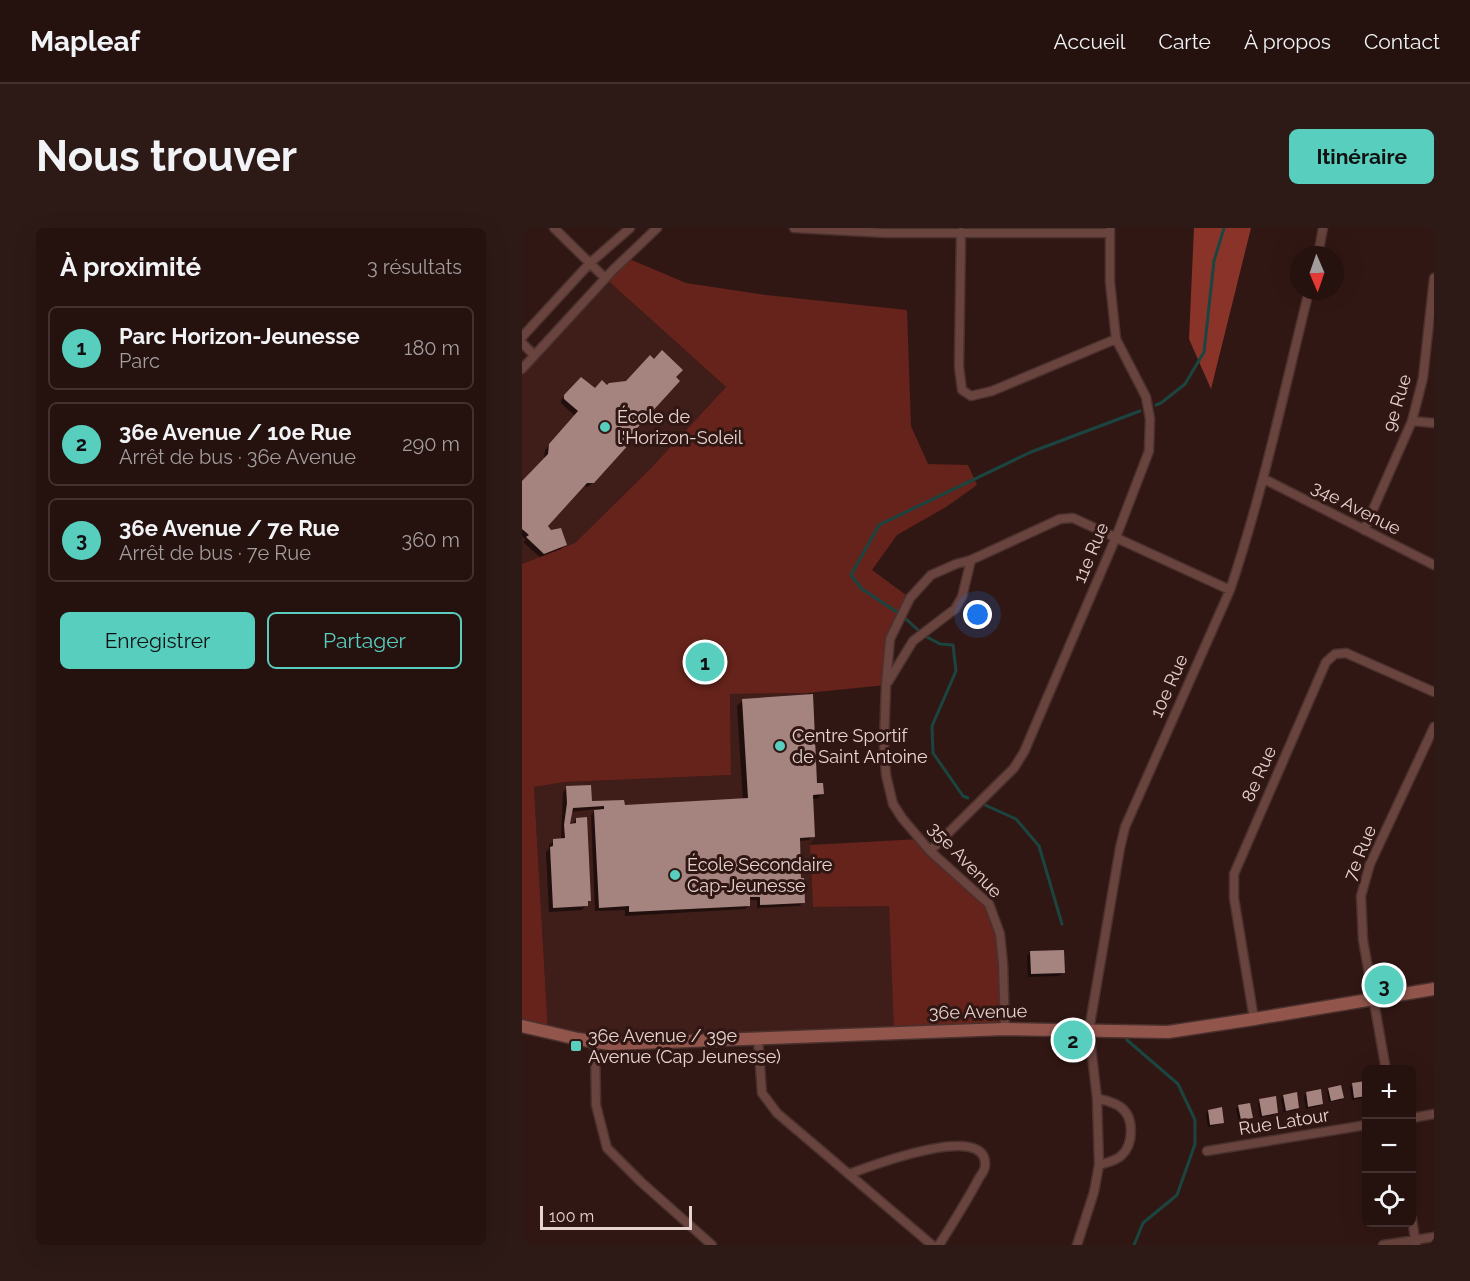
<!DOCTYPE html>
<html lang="fr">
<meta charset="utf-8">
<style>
body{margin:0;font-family:Raleway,sans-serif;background:#2d1a17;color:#f1f3f6}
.controls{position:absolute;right:18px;bottom:18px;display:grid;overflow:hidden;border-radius:9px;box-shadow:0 6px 24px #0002}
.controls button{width:54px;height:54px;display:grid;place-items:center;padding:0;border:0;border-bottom:2px solid #42312e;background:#25110e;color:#f1f3f6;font:30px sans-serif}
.compass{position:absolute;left:768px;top:18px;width:54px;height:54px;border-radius:50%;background:#25110e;box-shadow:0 6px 24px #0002;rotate:178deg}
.scale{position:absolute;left:18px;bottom:15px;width:152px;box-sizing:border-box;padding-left:6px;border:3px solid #e7d4d1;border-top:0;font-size:16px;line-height:21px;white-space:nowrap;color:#e7d4d1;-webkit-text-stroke:4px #311713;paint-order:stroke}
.you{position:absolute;left:456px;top:387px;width:21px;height:21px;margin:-15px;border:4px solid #fff;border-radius:50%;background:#1a73e8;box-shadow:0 0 0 9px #1a73e833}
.badge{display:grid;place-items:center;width:39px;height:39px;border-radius:50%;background:#58cebf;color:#111;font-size:20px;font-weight:700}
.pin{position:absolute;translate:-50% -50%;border:3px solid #fff;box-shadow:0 2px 6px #0006}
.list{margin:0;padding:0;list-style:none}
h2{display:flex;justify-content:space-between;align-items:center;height:78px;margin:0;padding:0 24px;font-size:26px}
h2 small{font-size:20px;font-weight:400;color:#a39d9e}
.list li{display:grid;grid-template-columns:39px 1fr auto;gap:18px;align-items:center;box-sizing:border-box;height:84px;margin:0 12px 12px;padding:0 12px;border:2px solid #42312e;border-radius:9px}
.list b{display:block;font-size:22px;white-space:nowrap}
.list p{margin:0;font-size:20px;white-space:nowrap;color:#a39d9e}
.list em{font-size:20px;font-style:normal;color:#a39d9e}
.actions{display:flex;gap:12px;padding:18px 24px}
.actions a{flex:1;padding:14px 0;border:2px solid #58cebf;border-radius:9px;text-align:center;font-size:21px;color:#58cebf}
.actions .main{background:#58cebf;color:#111}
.icon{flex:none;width:33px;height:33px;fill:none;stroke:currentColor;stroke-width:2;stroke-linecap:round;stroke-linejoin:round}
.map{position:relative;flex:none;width:912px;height:1017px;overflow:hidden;border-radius:9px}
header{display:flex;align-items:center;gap:36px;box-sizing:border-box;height:84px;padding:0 30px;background:#25110e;border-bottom:2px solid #42312e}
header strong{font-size:28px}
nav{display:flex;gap:33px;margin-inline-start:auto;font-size:21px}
.intro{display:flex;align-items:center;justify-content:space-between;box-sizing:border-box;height:144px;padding:0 36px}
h1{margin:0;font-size:42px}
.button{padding:15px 27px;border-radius:9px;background:#58cebf;color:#111;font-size:21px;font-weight:700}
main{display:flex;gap:36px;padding:0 36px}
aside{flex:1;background:#25110e;border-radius:9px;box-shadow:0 6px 24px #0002}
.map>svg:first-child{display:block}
</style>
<header>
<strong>Mapleaf</strong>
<nav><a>Accueil</a><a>Carte</a><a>À propos</a><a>Contact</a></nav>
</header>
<div class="intro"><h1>Nous trouver</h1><a class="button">Itinéraire</a></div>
<main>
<aside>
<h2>À proximité<small>3 résultats</small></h2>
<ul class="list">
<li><span class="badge">1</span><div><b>Parc Horizon-Jeunesse</b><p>Parc</p></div><em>180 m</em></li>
<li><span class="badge">2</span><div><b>36e Avenue / 10e Rue</b><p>Arrêt de bus · 36e Avenue</p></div><em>290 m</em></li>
<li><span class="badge">3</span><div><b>36e Avenue / 7e Rue</b><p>Arrêt de bus · 7e Rue</p></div><em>360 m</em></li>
</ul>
<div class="actions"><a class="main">Enregistrer</a><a>Partager</a></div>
</aside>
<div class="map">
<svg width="912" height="1017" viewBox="0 0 912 1017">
<rect width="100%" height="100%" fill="#311713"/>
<path fill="#3f1d19" d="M83 50 204 159 129 240 53 315 0 336V143Z
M285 465 293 609 288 617 291 679 367 677 372 804 131 815 26 804 12 559 43 554 209 547 208 466Z"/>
<path fill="#65231b" d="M105 30 164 55 244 67 385 82 389 198 406 236 446 237 455 257 424 279 375 307 350 342 388 370 368 411 364 457 285 465 208 466 209 547 43 554 12 559 26 804 0 798V336L53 315 129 240 204 159 83 50Z
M398 611 467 676 478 706 483 801 372 804 367 678 291 679 288 617Z"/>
<path fill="#8a3429" d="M672 0H729L689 161 667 111Z"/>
<path fill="#0007" d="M59 151 104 210 71 254 66 259 60 258 24 298 43 317 39 321 18 329 1 314 4 312 0 308V255L22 231 23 222 53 188 39 175V172Z
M221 472 300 565 295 571H289L291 608 287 612 277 613 278 651 282 674 277 678 235 680V672H227V677L223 681 103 688V682L73 683 69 587 74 581 49 584 46 597H50L54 591 67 672 60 682 27 684 24 624 27 621V617L31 613 39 612 41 564 45 560 69 575 101 578 221 572 215 478Z
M509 724 541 744 537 748 506 749 505 728Z
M842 855 844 868 842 870 830 872 828 859 831 857Z
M807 861 820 870 818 872 807 874 805 863Z
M784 865 800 876 797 878 784 881 782 868Z
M762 868 776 880 773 882 762 884 759 870Z
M738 873 755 884 752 887 738 889 736 875Z
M717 878 730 890 727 892 717 894 714 881Z
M686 883 701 894 698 896 686 899 684 886Z"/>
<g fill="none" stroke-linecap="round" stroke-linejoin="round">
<path stroke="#1a4540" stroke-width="3" d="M634 177 639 175 663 156 682 124 692 33 702 0
M375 384 340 361 329 347 357 297 509 224 618 183
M384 391 396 402
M403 408 418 416 431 417 434 443 410 498 411 525 441 568 446 570
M463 577 494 591 517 618 540 696
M605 812 656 856 673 892V916L655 967 621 995 612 1017"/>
</g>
<path fill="#a5837e" d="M140 122 161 142 154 149 158 153 106 210 109 214 72 255H65L26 298 29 302 39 300 45 317 22 326 4 309 7 307 0 301V253L26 226 27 216 56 183 42 171V167L59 149 73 160 80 152 85 157 87 155 104 153 128 127 132 131Z
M291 466 295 555H301L302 566 291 567 293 609 278 610 279 650H282L283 675 238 677V669H228V678L107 684V678L77 680 72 582 82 581V578L51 580 48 596 54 595V590L65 589 69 673H66V678L31 680 28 619 31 618V611L43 610 42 597 45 575 44 558 69 557 70 573 102 572 103 577 226 570 220 471Z
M542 722 543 745 509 746 508 723Z
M844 853V868L832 870 830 855Z
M819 857 822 870 809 873 806 860Z
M799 861 801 876 786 879 784 864Z
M775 864 777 880 764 883 761 867Z
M754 868 756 885 740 888 737 871Z
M728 875 731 890 719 892 716 877Z
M700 879 702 895 688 897 686 882Z"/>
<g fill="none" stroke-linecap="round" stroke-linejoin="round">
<defs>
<path id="street" d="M32 0 83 50
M272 0 364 5H588
M439 4 437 139 440 162 449 168 470 163 594 111
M796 27 801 0
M0 109 68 35 108 0
M0 115 12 127
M0 141 91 42 135 0
M890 193 912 195
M742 251 912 337
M842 302 890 193 901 150 912 50
M366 454 391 413 433 381 440 369 449 332
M408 623 492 540 502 524 594 309 627 223 628 191 624 169 594 111 588 54V0
M732 791 712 670V646L804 434 813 426 824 425 912 464
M483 801 481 736 478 706 467 676 408 623 380 590 371 576 364 547 362 517 364 457 368 411 388 370 409 347 434 336 449 332 538 291 551 290 708 362
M236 811 240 865 255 885 410 1017
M73 814 74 877 85 920 119 954 190 1017
M864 842 841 712 839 668 848 636 912 499
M575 870C581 872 591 874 597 878 613 888 612 916 599 928 593 933 584 935 577 937
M890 890 912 886
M685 923 844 897
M327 946C346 939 467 892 463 938 463 942 459 947 457 950 445 973 431 995 417 1017
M890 991 894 1017
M555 1017 572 964 577 937 575 870 567 802 598 620 603 599 708 362C741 264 762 163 787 63
M861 1017 912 1009"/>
<path id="secondary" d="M0 798 56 811 88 816 483 801 646 804 732 791 912 761"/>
</defs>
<use href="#street" stroke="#4a312e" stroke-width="11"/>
<use href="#secondary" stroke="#4a312e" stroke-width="15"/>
<use href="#street" stroke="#69433d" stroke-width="8"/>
<use href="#secondary" stroke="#92554c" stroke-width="12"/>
</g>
<g fill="#58cebf" stroke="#311713" stroke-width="2">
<circle cx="83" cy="199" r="6"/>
<circle cx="258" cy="518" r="6"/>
<circle cx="153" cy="647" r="6"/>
<rect x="48" y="812" width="12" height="12" rx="3"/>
</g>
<g text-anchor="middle" stroke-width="6" stroke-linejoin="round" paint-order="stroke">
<g font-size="18" fill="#e7d4d1" stroke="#311713">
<text transform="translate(875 175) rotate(-73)" y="6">9e Rue</text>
<text transform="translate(834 280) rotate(27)" y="6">34e Avenue</text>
<text transform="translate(569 325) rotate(-67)" y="6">11e Rue</text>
<text transform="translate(647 458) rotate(-66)" y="6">10e Rue</text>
<text transform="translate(737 546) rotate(-66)" y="6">8e Rue</text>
<text transform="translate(838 625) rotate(-68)" y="6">7e Rue</text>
<text transform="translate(443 632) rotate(46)" y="6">35e Avenue</text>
<text transform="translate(456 784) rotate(-1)" y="6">36e Avenue</text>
<text transform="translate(762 894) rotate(-9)" y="6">Rue Latour</text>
</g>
<g font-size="18" fill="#e7d4d1" stroke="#311713" text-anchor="start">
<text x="95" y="195">École de<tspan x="95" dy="21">l'Horizon-Soleil</tspan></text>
<text x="270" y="514">Centre Sportif<tspan x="270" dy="21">de Saint Antoine</tspan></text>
<text x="165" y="643">École Secondaire<tspan x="165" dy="21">Cap-Jeunesse</tspan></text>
<text x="66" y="814">36e Avenue / 39e<tspan x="66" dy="21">Avenue (Cap Jeunesse)</tspan></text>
</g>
</g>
</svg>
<div class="controls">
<button>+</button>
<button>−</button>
<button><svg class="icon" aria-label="locate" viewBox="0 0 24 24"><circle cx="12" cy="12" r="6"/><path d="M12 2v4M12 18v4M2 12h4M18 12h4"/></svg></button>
</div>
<svg class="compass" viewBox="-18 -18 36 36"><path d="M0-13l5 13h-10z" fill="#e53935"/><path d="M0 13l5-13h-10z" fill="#a39d9e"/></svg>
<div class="scale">100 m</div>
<div class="you"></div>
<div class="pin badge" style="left:183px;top:434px">1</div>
<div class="pin badge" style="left:551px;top:812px">2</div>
<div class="pin badge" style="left:862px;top:757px">3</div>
</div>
</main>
